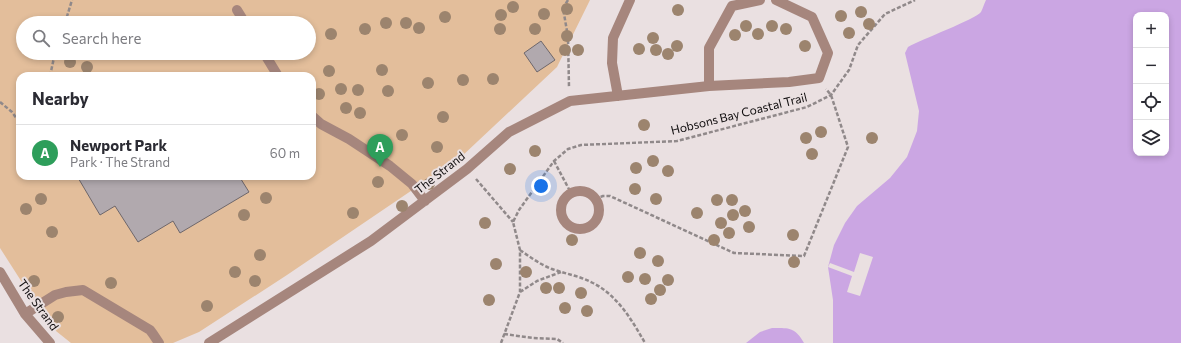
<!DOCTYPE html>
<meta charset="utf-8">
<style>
body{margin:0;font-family:Commissioner,sans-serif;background:#f7f7f7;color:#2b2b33}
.controls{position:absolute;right:12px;top:12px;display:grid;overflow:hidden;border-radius:8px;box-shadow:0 2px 6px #0003}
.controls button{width:36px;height:36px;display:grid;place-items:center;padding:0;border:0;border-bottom:1px solid #e1e1e2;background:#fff;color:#2b2b33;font:20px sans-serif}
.you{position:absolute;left:541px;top:186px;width:14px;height:14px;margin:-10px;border:3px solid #fff;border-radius:50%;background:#1a73e8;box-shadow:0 0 0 6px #1a73e833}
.badge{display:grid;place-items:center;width:26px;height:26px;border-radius:50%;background:#b45309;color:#fff;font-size:13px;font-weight:700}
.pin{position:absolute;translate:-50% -33px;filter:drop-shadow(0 1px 2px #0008)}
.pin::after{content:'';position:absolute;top:21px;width:14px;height:12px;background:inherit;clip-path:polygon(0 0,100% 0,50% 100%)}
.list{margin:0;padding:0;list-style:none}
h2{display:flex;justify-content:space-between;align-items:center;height:52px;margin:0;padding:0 16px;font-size:17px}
h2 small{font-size:13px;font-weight:400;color:#7c7c81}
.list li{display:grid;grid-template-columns:26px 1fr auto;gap:12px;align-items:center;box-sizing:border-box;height:56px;padding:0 16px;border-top:1px solid #e1e1e2}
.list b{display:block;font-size:15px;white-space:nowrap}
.list p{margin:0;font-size:13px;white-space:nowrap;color:#7c7c81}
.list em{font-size:13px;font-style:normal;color:#7c7c81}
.icon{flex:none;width:22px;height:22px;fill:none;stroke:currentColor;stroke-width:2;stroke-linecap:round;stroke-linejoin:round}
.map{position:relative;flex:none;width:1181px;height:343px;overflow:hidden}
.search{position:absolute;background:#fff;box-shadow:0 2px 6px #0003;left:16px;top:16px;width:300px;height:44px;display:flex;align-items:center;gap:10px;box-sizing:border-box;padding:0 14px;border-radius:22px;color:#7c7c81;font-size:15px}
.panel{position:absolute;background:#fff;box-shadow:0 2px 6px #0003;left:16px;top:72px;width:300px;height:108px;border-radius:12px}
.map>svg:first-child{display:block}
</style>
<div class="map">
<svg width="1181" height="343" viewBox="0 0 1181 343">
<rect width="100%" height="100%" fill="#eae0e1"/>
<path fill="#e3be9b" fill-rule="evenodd" d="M0 0H590L557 67 461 157 287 275 199 332 173 343H71L56 331 41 312 0 248ZM23 23H309V53H23ZM20 76H312V176H20Z"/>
<path fill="#cba6e3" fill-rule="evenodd" d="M986 0H1181V343H833V300L828 267 834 245 845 223 857 206 890 178 907 157 917 131 919 111 905 53 908 47C920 40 976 19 981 12 983 8 984 4 986 0ZM1136 15H1166V153H1136Z
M772 328C789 328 795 327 804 343H746L760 332Z"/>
<path fill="#eae0e1" d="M860 253 873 257 860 296 847 292 852 276 828 267 830 263 854 272Z"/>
<path fill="#b1a9ae" stroke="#6e676b" d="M541 41 555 60 537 72 524 53Z
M77 176H239L249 192 180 233 173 221 138 242 115 206 100 215Z"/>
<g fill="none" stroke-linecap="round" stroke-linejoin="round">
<path stroke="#90898a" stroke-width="2.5" stroke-dasharray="4 2" stroke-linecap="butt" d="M568 0 563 8 568 37 569 88
M65 23 72 0
M50 76 55 53
M0 102 12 112 20 123
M554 161 571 193
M476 179 513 222
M595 199 603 196H610L734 253 804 256 848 147 831 95 826 89
M520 250C530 257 541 265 552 269 566 274 580 276 593 283 617 295 632 320 645 343
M520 292 537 281 561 272
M504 334 533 338 557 339 563 343
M501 343 520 292V250L513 222 519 210 554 161 568 149 581 145 677 141 807 107 831 95 849 70 858 45 885 14 915 0"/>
<path stroke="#a6867d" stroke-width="10" d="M237 10 245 23
M264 53 278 76
M709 86V48L732 6 760 0
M618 96 612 63 613 38 630 0
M312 116 321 124 349 139 390 166 412 184 425 201
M561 210a19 19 0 1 1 38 0a19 19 0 1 1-38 0Z
M0 272 25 314 50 343
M25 314 55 295 66 292 83 290 150 330 153 334 159 343
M209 343 371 241 467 169 509 132 570 101 709 86 789 82 819 78 828 53 812 17 776 0"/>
</g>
<g fill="#9c846e">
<circle cx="513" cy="7" r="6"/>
<circle cx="567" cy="9" r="6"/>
<circle cx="678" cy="10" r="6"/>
<circle cx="861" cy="12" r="6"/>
<circle cx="544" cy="14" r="6"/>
<circle cx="501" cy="15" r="6"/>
<circle cx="841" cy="16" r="6"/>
<circle cx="445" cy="17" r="6"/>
<circle cx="386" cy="23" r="6"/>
<circle cx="406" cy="23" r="6"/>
<circle cx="869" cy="24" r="6"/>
<circle cx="746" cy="26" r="6"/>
<circle cx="772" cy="26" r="6"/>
<circle cx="419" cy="28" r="6"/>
<circle cx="365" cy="29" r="6"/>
<circle cx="500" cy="29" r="6"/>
<circle cx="535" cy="29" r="6"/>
<circle cx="786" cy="29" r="6"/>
<circle cx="849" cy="33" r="6"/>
<circle cx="331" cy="34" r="6"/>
<circle cx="758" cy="34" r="6"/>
<circle cx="735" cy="35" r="6"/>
<circle cx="567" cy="36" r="6"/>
<circle cx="653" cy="38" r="6"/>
<circle cx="677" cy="46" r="6"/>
<circle cx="805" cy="46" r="6"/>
<circle cx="639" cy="49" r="6"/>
<circle cx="565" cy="50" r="6"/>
<circle cx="578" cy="50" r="6"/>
<circle cx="656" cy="50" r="6"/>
<circle cx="668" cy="54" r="6"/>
<circle cx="70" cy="62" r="6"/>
<circle cx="87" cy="67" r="6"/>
<circle cx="382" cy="70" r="6"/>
<circle cx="329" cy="71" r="6"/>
<circle cx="493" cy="79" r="6"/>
<circle cx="463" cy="80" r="6"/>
<circle cx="428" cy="83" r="6"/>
<circle cx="341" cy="89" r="6"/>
<circle cx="358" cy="90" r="6"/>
<circle cx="388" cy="91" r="6"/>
<circle cx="319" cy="94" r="6"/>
<circle cx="346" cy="108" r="6"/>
<circle cx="360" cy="113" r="6"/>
<circle cx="443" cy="117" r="6"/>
<circle cx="644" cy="125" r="6"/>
<circle cx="821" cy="132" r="6"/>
<circle cx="402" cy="135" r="6"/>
<circle cx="806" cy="138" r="6"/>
<circle cx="872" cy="138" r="6"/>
<circle cx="437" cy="147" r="6"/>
<circle cx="535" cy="151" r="6"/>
<circle cx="812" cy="154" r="6"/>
<circle cx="653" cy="161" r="6"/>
<circle cx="636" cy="168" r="6"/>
<circle cx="510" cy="169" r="6"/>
<circle cx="668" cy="171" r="6"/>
<circle cx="378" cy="182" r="6"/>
<circle cx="429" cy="184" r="6"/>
<circle cx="635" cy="189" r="6"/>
<circle cx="266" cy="198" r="6"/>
<circle cx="41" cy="199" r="6"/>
<circle cx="656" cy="199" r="6"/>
<circle cx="717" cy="200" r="6"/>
<circle cx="732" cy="200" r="6"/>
<circle cx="402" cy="206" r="6"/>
<circle cx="26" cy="209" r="6"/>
<circle cx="745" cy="211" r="6"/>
<circle cx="353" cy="213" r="6"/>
<circle cx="697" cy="213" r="6"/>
<circle cx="244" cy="215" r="6"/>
<circle cx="733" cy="215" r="6"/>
<circle cx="485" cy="223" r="6"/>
<circle cx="721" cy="223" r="6"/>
<circle cx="749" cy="227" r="6"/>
<circle cx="52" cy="232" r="6"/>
<circle cx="729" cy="233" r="6"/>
<circle cx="793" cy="235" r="6"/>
<circle cx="572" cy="240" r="6"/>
<circle cx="714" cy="240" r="6"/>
<circle cx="640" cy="253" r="6"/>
<circle cx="260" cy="255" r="6"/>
<circle cx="658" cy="261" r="6"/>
<circle cx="794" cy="262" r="6"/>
<circle cx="496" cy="264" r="6"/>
<circle cx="235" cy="272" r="6"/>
<circle cx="526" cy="272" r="6"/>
<circle cx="628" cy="277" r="6"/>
<circle cx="645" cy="279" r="6"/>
<circle cx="668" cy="280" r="6"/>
<circle cx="34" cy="281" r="6"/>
<circle cx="255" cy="281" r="6"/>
<circle cx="111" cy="283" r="6"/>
<circle cx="546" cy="288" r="6"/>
<circle cx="559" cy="288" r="6"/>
<circle cx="660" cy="290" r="6"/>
<circle cx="581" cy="293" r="6"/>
<circle cx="651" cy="299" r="6"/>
<circle cx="489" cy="300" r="6"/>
<circle cx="207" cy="306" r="6"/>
<circle cx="565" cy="308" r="6"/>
<circle cx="587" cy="311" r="6"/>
<circle cx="58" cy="317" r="6"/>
</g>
<g text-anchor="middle" stroke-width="4" stroke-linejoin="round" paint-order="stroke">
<g font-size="12" fill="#0f0c0d" stroke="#eae0e1">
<text transform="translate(739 114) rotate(-14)" y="4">Hobsons Bay Coastal Trail</text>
<text transform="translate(440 173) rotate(-38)" y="4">The Strand</text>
<text transform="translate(38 305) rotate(54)" y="4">The Strand</text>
</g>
</g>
</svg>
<div class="controls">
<button>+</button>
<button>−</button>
<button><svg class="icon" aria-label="locate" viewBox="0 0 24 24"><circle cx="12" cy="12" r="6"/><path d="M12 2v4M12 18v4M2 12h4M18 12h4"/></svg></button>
<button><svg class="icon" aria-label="layers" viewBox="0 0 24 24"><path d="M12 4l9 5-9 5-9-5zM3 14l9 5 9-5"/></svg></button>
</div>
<div class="you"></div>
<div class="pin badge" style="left:380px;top:167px;background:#2e9e5b">A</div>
<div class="search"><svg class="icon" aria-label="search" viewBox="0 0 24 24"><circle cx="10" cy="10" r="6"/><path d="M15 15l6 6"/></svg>Search here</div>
<section class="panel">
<h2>Nearby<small></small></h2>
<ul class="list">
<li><span class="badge" style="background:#2e9e5b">A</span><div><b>Newport Park</b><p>Park · The Strand</p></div><em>60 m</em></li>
</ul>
</section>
</div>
